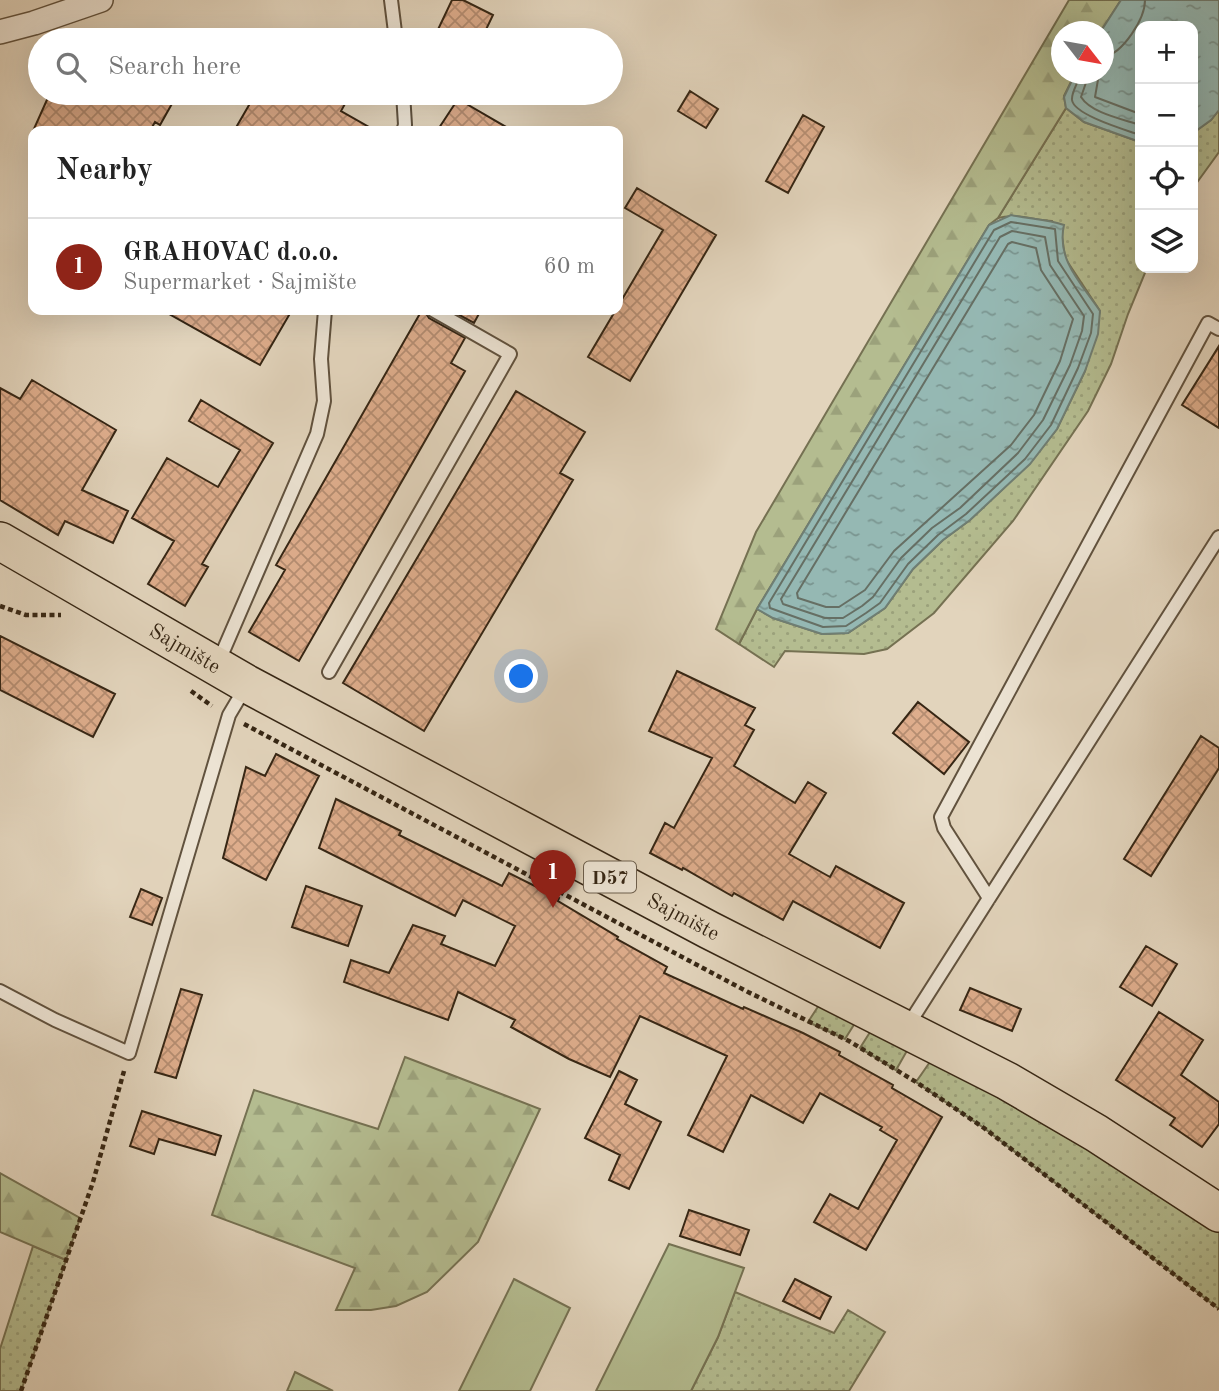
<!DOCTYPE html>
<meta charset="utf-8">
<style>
body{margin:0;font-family:"Old Standard TT",serif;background:#f2f2f2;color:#222}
.controls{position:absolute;right:21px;top:21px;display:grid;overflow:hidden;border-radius:14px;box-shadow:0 7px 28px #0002}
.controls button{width:63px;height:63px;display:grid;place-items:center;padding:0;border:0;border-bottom:2px solid #e0e0e0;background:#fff;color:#222;font:35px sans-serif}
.compass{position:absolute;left:1051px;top:21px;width:63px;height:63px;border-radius:50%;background:#fff;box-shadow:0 7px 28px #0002;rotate:121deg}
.you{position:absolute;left:522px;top:677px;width:24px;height:24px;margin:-18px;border:5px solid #fff;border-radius:50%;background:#1a73e8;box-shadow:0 0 0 10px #1a73e833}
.badge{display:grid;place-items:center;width:46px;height:46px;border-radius:50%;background:#8f2418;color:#fff;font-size:23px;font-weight:700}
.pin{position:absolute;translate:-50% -58px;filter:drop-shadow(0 2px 4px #0008)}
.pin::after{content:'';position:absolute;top:37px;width:24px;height:21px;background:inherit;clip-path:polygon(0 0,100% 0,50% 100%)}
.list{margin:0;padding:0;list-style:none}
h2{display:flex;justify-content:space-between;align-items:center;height:91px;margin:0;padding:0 28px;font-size:30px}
h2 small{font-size:23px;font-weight:400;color:#767676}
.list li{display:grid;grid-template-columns:46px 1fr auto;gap:21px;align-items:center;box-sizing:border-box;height:98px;padding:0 28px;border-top:2px solid #e0e0e0}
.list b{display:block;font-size:26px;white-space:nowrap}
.list p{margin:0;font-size:23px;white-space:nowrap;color:#767676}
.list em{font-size:23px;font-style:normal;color:#767676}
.icon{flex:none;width:38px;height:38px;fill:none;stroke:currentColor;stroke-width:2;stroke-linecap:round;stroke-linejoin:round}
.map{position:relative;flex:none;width:1219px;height:1391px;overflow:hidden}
.search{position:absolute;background:#fff;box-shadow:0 7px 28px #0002;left:28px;top:28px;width:595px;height:77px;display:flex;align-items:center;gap:18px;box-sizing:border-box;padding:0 24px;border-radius:38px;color:#767676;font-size:26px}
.panel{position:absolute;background:#fff;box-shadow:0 7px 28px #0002;left:28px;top:126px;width:595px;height:189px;border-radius:14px}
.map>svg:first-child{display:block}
</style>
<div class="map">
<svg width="1219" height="1391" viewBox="0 0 1219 1391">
<defs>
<pattern id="grass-dots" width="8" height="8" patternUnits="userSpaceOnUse" patternTransform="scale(1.75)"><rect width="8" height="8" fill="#b4bc90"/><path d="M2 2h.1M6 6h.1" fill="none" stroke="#9ba17b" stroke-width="1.8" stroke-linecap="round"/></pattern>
<pattern id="forest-firs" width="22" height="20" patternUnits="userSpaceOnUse" patternTransform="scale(1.75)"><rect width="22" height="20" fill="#b4bc90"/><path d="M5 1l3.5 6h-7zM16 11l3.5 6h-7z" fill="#9ba17b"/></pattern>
<pattern id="water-ripples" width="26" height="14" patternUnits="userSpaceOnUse" patternTransform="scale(1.75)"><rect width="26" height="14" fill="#95b8b3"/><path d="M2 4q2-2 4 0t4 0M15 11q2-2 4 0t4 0" fill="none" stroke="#7a9590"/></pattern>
<pattern id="building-cross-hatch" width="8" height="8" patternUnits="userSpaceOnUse" patternTransform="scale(1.75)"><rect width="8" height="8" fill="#dead8c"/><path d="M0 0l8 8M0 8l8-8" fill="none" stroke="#b58d71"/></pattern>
</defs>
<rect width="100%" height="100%" fill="#e2d4bc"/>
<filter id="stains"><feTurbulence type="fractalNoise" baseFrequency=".00286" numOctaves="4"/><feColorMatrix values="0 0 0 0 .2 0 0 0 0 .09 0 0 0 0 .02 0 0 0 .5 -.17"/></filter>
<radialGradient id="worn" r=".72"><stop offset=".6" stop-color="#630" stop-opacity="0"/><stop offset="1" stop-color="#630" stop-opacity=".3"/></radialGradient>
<path fill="url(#grass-dots)" stroke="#757152" stroke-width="2" d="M1066 108 1084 122 1140 142V268H1147L1128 314 1111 364 1088 411 1013 521 934 613 887 649 864 654 785 651 774 667 739 644 757 609 773 618 822 634 848 633 885 608 913 569 943 540 970 520 1030 463 1057 429 1085 371 1100 311 1065 258 1062 236 1052 221C1034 220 1016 213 998 218Z
M1219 110V152L1193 188V133L1211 120Z
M821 1002 855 1023 845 1039 808 1022Z
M872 1029 908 1049 896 1070 860 1048Z
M932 1059 1123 1170 1219 1231V1309L984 1128 916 1082Z
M33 1246 66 1260 21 1391H0V1349Z
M735 1292 834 1333 848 1310 885 1332 849 1391H691L718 1337Z"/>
<path fill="url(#forest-firs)" stroke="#757152" stroke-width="2" d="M1069 0H1121L1101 31 1062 32V74H1075L1064 96 1066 108 998 218 989 225 757 609 739 644 716 629 756 532Z
M405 1057 540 1109 478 1242 427 1292 396 1306 371 1310H336L355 1268 212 1215 254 1090 378 1129Z
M0 1173 80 1218 66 1260 0 1232Z"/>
<path fill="#b4bc90" stroke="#757152" stroke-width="2" d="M669 1244 744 1268 718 1337 691 1391H596Z
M514 1279 570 1308 530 1391H459Z
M295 1372 333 1391H287Z"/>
<path fill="url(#water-ripples)" stroke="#6f7e73" stroke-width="2" d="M1121 0H1219V110L1211 120 1193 133V26H1140V142L1084 122 1066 108 1064 97 1075 74H1104V32L1101 31Z
M1011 215C1029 219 1047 219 1064 225 1056 260 1082 284 1100 311L1098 334 1085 371 1057 429 1030 464 970 520 943 540 913 569 885 608 848 633 822 634 773 618 757 609 989 225Z"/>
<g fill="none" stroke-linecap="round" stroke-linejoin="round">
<path stroke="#666f64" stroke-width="2" d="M1104 57C1123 53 1145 19 1145 0
M1080 74C1079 82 1071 92 1072 100 1074 115 1126 130 1140 135
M1089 74 1081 97C1091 113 1122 119 1140 125
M1099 74 1095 97 1140 114
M1011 222 1055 229 1058 261 1093 314 1091 333 1078 368 1051 425 1025 459 966 514 938 535 908 564 880 603 866 613 846 626 823 627 770 608 769 603 994 230Z
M1012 231 1045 237 1050 265 1084 316 1082 331 1070 365 1043 420 1018 453 960 508 932 528 901 558 873 597 862 606 843 618H825L783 604 781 599 1000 237Z
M1012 242 1036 248 1041 270 1073 319 1060 361 1034 415 1011 445 894 551 865 590 839 607H826L798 598 797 593 1008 244Z"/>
</g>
<path fill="url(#building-cross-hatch)" stroke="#362614" stroke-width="2" d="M452 0H463L493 15 481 40H433Z
M690 91 718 109 706 128 678 111Z
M50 93H178L160 125 155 122 150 131H33Z
M256 93H351L341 111 376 131H234Z
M458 99 513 131H437Z
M803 115 824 127 788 193 766 181Z
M637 188 716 235 630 381 588 357 663 230 625 208Z
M162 310H292L260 365Z
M422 310H424L429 318 465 338 451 363 465 371 299 661 249 632 285 570 276 565Z
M450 310H481L474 323Z
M1219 346V428L1182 405Z
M32 380 116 430 82 490 128 511 113 543 65 521 58 535 0 500V388L20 399Z
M516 391 585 432 560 473 573 480 424 731 343 683Z
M201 400 273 443 202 564 208 567 185 606 148 584 174 541 132 518 167 458 218 487 240 450 189 421Z
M0 636 115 694 93 737 0 690Z
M677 671 755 708 745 725 754 730 734 766 795 803 808 782 826 793 789 854 830 877 836 866 904 903 880 948 793 901 783 920 734 893 732 896 683 868 682 870 650 853 665 823 674 828 712 758 649 731Z
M918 702 969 742 944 774 893 733Z
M1201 736 1219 748V768L1151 876 1124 859Z
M276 754 319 776 266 880 223 858 246 767 265 776Z
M336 799 401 831 399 835 502 886 509 873 559 898 558 901 618 937 617 939 667 967 664 973 743 1009 744 1007 803 1033 840 1052 839 1055 893 1085 892 1088 942 1117 866 1250 814 1222 830 1194 858 1209 897 1140 880 1130 882 1127 820 1093 803 1123 751 1095 723 1152 688 1135 727 1056 640 1016 610 1077 569 1059 511 1027 515 1020 458 992 448 1020 344 982 351 960 389 973 413 925 445 936 441 944 495 966 515 926 463 900 455 916 319 848Z
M306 886 362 906 348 946 292 927Z
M141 889 162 898 152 925 130 917Z
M1146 946 1177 964 1152 1006 1120 987Z
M970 988 1021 1009 1012 1031 960 1010Z
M181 989 202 995 176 1078 155 1072Z
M1159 1012 1203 1040 1181 1075 1219 1102V1124L1202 1147 1170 1125 1175 1118 1116 1080Z
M619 1071 637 1080 625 1104 661 1122 629 1189 609 1180 620 1155 585 1138Z
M142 1111 221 1136 215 1155 159 1139 154 1154 130 1146Z
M689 1210 749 1230 740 1255 680 1236Z
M795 1279 831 1297 820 1319 783 1301Z"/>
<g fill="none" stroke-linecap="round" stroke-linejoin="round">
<defs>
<path id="service" d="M391 0 396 40
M403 131 405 125 403 93
M218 663 317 434 324 401 321 359 325 310
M329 672 510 354 433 310
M989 898 944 828 941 817 1208 323 1219 329
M0 991 55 1020 129 1053 229 715 245 688
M907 1027 1219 537"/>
<path id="minor" d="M0 32 34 23 101 0"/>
<g id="primary">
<path id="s1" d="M0 541 247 684 709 930 1007 1081 1096 1133 1219 1213"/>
</g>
</defs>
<use href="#service" stroke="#61523e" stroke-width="16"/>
<use href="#minor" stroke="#61523e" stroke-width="26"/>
<use href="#primary" stroke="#362614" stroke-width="40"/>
<path stroke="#362614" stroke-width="4.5" stroke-dasharray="5 3.5" stroke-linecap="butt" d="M0 606 26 615H61
M191 691 212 706
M244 724 748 992 849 1041 916 1082 984 1128 1219 1309
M21 1391 93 1182 124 1071"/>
<use href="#service" stroke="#ece3d3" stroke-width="12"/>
<use href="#minor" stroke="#ece3d3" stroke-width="23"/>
<use href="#primary" stroke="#e2d4bc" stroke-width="37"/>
</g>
<g text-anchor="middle" stroke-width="5" stroke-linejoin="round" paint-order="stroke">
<rect fill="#ece3d3" stroke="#6d5f4d" stroke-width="2" x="584" y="861.5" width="52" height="31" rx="5"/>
<g font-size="19" font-weight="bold" fill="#362614">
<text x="610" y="884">D57</text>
</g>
<g font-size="21" fill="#362614" stroke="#ece3d3">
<text dy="7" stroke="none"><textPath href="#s1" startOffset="214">Sajmište</textPath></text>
<text dy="7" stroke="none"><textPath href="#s1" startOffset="780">Sajmište</textPath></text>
</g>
</g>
<rect width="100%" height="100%" filter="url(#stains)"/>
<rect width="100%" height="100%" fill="url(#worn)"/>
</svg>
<div class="controls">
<button>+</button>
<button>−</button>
<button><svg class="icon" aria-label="locate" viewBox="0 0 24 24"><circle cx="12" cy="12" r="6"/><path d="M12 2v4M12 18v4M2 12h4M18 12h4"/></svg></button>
<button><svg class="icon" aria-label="layers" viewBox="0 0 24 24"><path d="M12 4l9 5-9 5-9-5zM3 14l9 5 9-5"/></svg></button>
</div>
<svg class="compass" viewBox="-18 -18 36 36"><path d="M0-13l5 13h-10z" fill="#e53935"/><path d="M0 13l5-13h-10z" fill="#767676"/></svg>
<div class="you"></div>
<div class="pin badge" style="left:553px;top:908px">1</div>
<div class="search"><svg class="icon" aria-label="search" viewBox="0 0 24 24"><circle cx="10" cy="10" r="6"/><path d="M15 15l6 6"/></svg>Search here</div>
<section class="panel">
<h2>Nearby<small></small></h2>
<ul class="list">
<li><span class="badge">1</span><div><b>GRAHOVAC d.o.o.</b><p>Supermarket · Sajmište</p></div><em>60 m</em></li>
</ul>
</section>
</div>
